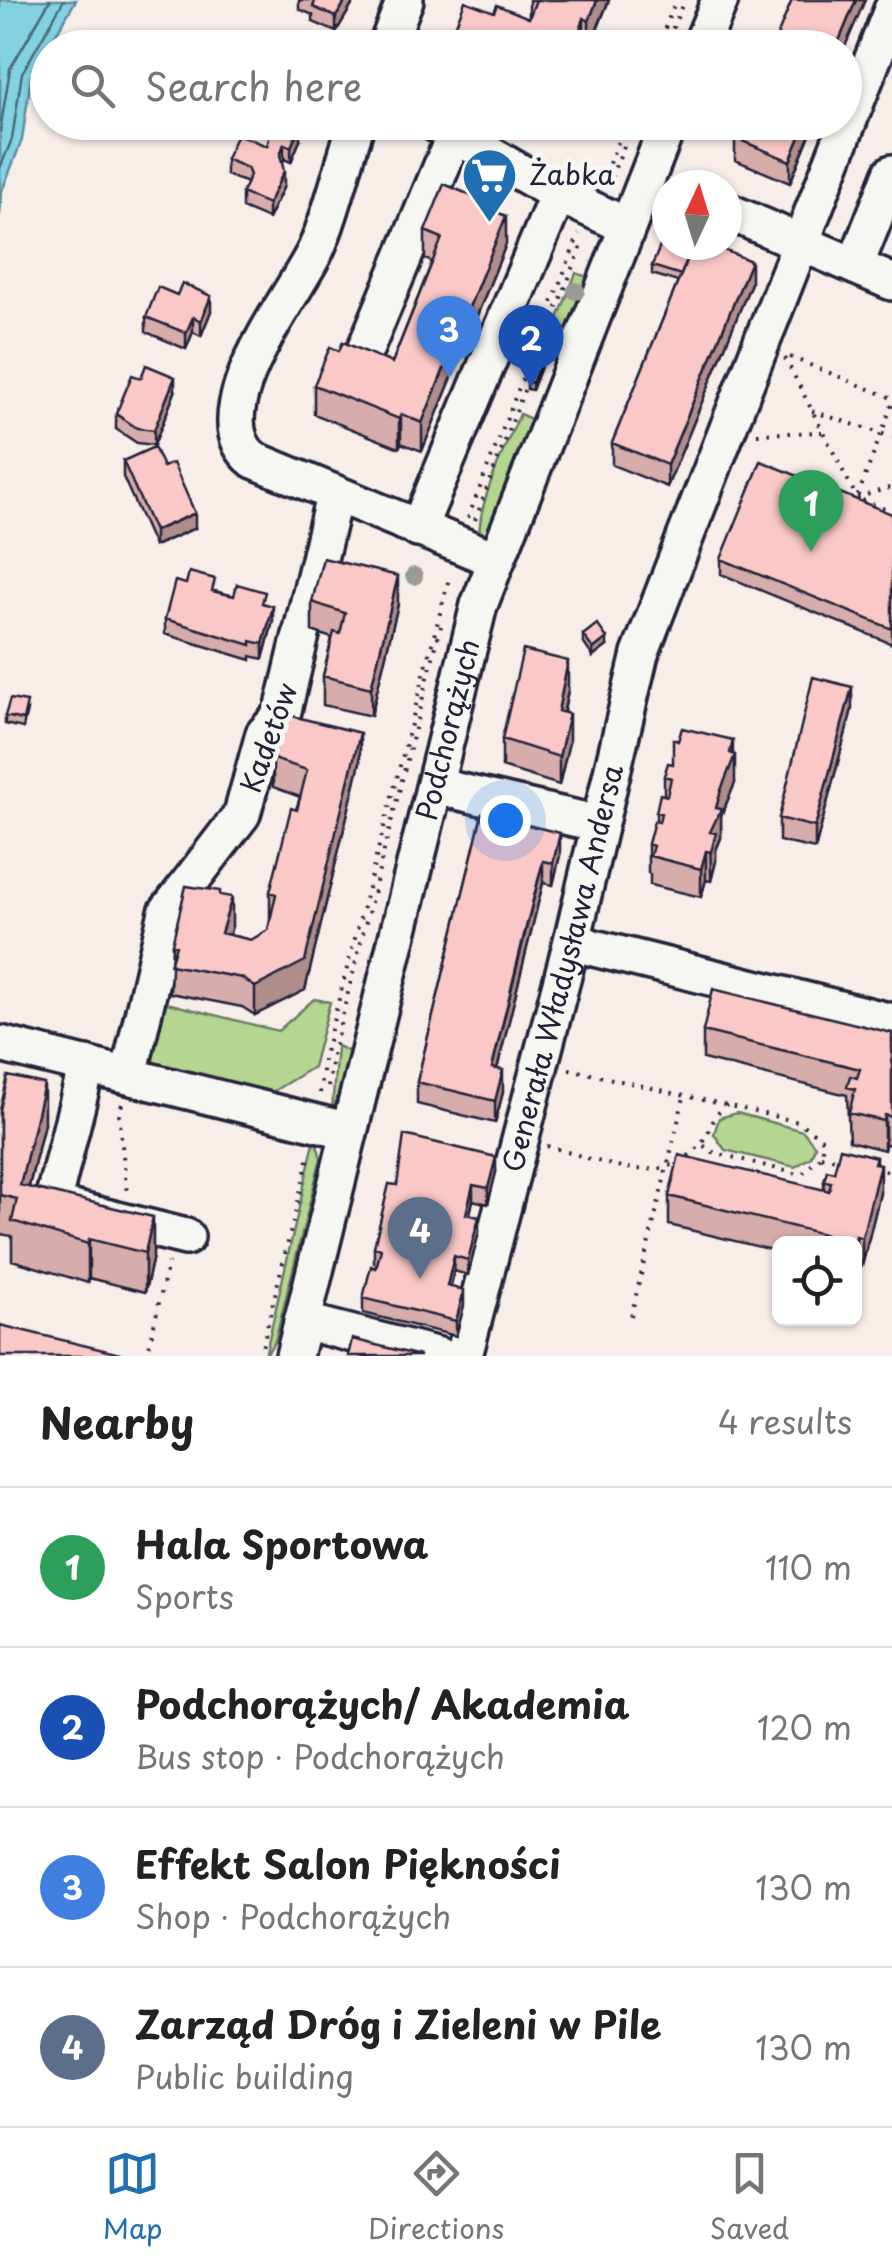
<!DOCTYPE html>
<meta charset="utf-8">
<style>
body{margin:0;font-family:"Playpen Sans",sans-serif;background:#f6f6f6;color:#222}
.controls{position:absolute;right:30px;bottom:30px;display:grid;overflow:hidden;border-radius:15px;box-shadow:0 2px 8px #0004}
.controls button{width:90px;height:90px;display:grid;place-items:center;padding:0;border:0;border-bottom:2px solid #e0e0e0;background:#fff;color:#222;font:50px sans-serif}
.compass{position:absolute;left:652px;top:170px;width:90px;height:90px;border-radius:50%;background:#fff;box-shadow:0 2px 8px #0004;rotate:4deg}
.you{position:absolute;left:505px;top:820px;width:35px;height:35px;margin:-25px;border:8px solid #fff;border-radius:50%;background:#1a73e8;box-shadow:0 0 0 15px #1a73e833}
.badge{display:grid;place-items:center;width:65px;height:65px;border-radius:50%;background:#1f6fb2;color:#fff;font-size:32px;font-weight:700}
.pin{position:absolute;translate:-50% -82px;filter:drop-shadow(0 2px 5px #0008)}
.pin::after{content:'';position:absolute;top:52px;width:35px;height:30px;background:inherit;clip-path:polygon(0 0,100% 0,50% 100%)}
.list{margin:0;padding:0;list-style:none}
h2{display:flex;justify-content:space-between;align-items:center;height:130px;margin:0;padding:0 40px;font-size:42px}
h2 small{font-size:32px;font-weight:400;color:#767676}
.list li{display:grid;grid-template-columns:65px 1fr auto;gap:30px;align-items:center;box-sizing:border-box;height:160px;padding:0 40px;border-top:2px solid #e0e0e0}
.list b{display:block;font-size:38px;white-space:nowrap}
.list p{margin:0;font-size:32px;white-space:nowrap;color:#767676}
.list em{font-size:32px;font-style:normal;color:#767676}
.icon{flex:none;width:55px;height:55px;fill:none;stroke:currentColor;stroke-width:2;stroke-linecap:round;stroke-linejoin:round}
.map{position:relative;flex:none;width:892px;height:1356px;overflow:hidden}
.search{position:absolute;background:#fff;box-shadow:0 2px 8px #0004;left:30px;right:30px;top:30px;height:110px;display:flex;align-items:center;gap:25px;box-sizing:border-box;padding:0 35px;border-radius:55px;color:#767676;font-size:38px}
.sheet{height:770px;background:#fff}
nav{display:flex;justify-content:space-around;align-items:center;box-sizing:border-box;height:140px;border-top:2px solid #e0e0e0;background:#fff;font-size:28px;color:#767676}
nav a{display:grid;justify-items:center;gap:5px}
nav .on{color:#1f6fb2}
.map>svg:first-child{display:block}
</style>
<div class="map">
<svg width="892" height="1356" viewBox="0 0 892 1356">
<rect width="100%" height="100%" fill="#f7ede9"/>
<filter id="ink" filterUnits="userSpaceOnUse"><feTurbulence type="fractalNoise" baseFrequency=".01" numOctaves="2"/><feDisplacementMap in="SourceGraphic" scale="20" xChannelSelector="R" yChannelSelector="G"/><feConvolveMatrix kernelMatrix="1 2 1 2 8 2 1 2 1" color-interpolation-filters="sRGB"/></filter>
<g filter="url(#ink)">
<path fill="#b4d690" stroke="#6b7c66" stroke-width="2.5" d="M576 273 596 280 553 360 543 356Z
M520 414 533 420C515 458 507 499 490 538L480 540C475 508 506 445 520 414Z
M314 999 330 1002 313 1067 272 1092 156 1066 150 1060 159 1001 278 1031Z
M337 1046 352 1053 338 1108 332 1111Z
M737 1113 803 1131 815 1146 811 1157 795 1167 725 1150 714 1134 719 1118Z
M315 1138 321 1158 275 1341 265 1356Z"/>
<path fill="#83d2e1" stroke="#5c8c9f" stroke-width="2.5" d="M0 0H76L31 77 22 140 2 191 0 215Z"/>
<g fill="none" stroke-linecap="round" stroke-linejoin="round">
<path stroke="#49687d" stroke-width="2.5" d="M0 131 10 69 50 0
M0 168 12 139 22 73 64 0"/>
<defs>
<g id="minor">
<path d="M386 48 405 0"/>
<path d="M700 48 720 0"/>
<path d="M357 122C343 163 334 207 317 247 298 292 195 414 254 460L494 559"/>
<path d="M433 122 558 194 627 226"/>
<path d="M727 211 892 282"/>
<path d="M855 266 892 173"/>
<path d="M365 350 456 132"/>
<path d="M418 529 558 194"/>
<path d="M670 576 892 10"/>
<path d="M435 786 599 824"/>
<path d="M573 937 590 947 892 1022"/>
<path d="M0 1044 349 1131"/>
<path d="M87 1065 52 1204 186 1237"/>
<path d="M129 1075 167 912 242 814 264 734 282 715 334 496"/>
<path d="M302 1321 439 1356"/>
<path id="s1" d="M294 1356 479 605 669 122"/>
<path id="s2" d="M464 1356 573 937 640 654 667 584"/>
</g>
</defs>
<use href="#minor" stroke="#22223b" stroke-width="42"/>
<path stroke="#22223b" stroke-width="4" stroke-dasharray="2.5 8" stroke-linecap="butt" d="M657 48 676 0
M665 48 684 0
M601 183 626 122
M607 187 634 122
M537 357 584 241
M790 357 892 398
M785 358 857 498 892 487
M892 405 857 498 892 512
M812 411 892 437
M757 434 822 432
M468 518 579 234
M475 520 528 380
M569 1069 799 1122 823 1140 821 1156 801 1175 713 1152 701 1144
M328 1087 332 1056 441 626
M320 1093 323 1060 450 575
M122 1104 119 1116 127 1194
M547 1146C598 1159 662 1193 701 1143 713 1128 711 1116 727 1105
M821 1156 841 1160
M875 1167 892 1173
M631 1316 684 1097
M147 1356 168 1263
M260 1356 310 1152"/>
<use href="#minor" stroke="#f6f6f2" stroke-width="35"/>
</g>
<g fill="#9a9b97">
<circle cx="576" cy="291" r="9"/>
<circle cx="558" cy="334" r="9"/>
<circle cx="414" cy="576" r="9"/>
</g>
<path fill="#d7adab" stroke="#22223b" stroke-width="2.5" d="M299 0H355L336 32 313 22V15L299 9Z
M529 0H609L590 48 584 47 494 12 529 18Z
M815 122 790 183 735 160V138Z
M300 140 291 162 284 159 282 164 284 186 268 219 242 208V193L247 183 226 175V159L267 146Z
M487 208 506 244 422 451 401 443 399 448 314 414V385L339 351 392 363 432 262 425 259V231Z
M681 245H721V249L751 283 667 487 612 465V443L678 282 652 274V266L681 247Z
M177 295 211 311 201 336 193 332 186 349 146 332V317Z
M542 364 532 390 527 389V381Z
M175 392 154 445 137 443 116 429V414Z
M123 461 195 528 154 546 123 477Z
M892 514V644L721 574V559Z
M215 591 265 604 273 621 263 659 251 656V660L165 634V619Z
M312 602 398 604 371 716 323 705V676L332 638 312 631Z
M583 635 607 646 593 657 583 642Z
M568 690 564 712 569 742 559 785 502 767V739Z
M852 709 815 849 779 841V818Z
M27 710 23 728 5 724V716Z
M678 741 733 754 735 783 721 816V838L716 850V861L711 881 706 880 701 897 650 885V874L648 873V844L656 821V812L664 795V776L673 764Z
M273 759 360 762 305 990 255 1015 242 1007 170 993 172 944 220 895 232 926 229 935 251 940 268 930 270 921V892L300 797 273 787Z
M482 814 560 855 553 885 543 883 497 1069 503 1092 495 1123 417 1104V1082Z
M703 1031 892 1033V1145L885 1144 884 1150 849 1141 847 1095 703 1059Z
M0 1110 44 1123 29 1187 153 1256 145 1292 89 1278 88 1283 12 1260V1236L0 1234Z
M876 1163 880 1193 862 1266 856 1265 855 1270 854 1244H780V1252L669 1225V1196L824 1190V1181L834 1172Z
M496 1172 488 1204 473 1200 470 1214 479 1232 468 1275 454 1271 451 1286 464 1305 456 1336 363 1313V1298L377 1264 374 1263V1247L397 1185Z"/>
<path fill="#af8d8b" stroke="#22223b" stroke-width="2.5" d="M346 0H355L336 32V17Z
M597 0H609L589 48V21Z
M856 0H865L844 49V48H836Z
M584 18V48H575Z
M806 122H815L790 183V161Z
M300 125V140L291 162V147Z
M284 144V159L280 170V155Z
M284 171V186L268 219V204Z
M506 216V244L422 451V423Z
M751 261V283L667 487V465Z
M211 296V311L201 336V321Z
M193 317V332L186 349V333Z
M542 357V364L532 390V383Z
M175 377V392L154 445V430Z
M401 414V443L399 448V419Z
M195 513V528L154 546V531Z
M398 576V604L371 716V688Z
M273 606V621L263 659V644Z
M607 638V646L593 657V649Z
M568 661V690L558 739V711Z
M852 687V709L815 849V827Z
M569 714V742L559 785V757Z
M360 733V762L305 990 255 1015V987Z
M733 740V760L735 755V783L721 816V838L716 850V861L711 881 710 832Z
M560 833V855L553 885V863Z
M706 851V880L701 897V869Z
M543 861V883L492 1090V1068Z
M232 897V926L221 961V933Z
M503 1070V1092L495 1123V1101Z
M44 1084V1123L20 1224V1185Z
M885 1115V1144L884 1150V1121Z
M496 1157V1172L488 1204V1188Z
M876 1157V1182L880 1164V1193L862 1266V1238Z
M473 1185V1200L466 1229V1214Z
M153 1217V1256L145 1292V1253Z
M479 1217V1232L468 1275V1260Z
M856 1236V1265L855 1270V1242Z
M89 1239V1278L88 1283V1244Z
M454 1256V1271L447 1301V1286Z
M464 1290V1305L456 1336V1321Z"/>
<path fill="#fac9c7" stroke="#22223b" stroke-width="2.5" d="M314 0H346L336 17 313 7 315 1Z
M536 0H597L589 21 584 18 575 48H447L465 1 494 12 497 5 529 18Z
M792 0H856L836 48H772Z
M273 122H294L300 125 291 147 284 144 280 155 284 171 268 204 242 193 250 175 247 168 226 159 237 134 267 146Z
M742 122H806L790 161 735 138Z
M444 184 487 202 485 207 506 216 422 423 401 414 399 419 314 385 330 347 339 351 343 342 392 363 442 238 425 231Z
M663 239 667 241V245H676L691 251 681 275 652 266Z
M693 245H716V247L751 261 667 465 612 443Z
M182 283 211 296 201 321 193 317 186 333 146 317 158 287 177 295Z
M537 355 542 357 532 383 527 381Z
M146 365 175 377 154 430 137 428 116 414 132 375 141 378Z
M154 447 163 467 173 463 195 513 154 531 123 461Z
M761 461 892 514V629L721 559Z
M323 558 398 576 371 688 323 676 334 632 340 634 345 613 312 602Z
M189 572 215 579 212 591 234 596 237 584 265 592 262 603 273 606 263 644 251 641V645L165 619 175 581 186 584Z
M597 624 607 638 593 649 583 635Z
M523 650 568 661 558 711 569 714 559 757 502 739Z
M813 677 852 687 815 827 779 818Z
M10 699 27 702 23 720 5 716Z
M284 714 360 733 305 961 255 987 242 978 170 965 176 945 172 944 186 886 220 891V895L232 897 221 933 251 940 268 930 276 894 270 892 291 808 297 810 307 770 273 759Z
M682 728 733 740 730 753 735 755 721 790 716 808 721 809 710 832 716 833 711 852 706 851 701 869 650 856 653 846 648 844 654 821 659 822 661 813 656 812 660 794 667 796 671 778 664 776 668 763 673 764V739L678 741Z
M482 814 560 833 553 863 543 861 524 935 492 1068 503 1070 495 1101 417 1082Z
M713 989 892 1033V1117L885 1115 884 1121 849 1113 855 1089 847 1087 850 1076 857 1078 860 1069 703 1031Z
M8 1076 44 1084 20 1185 153 1217 145 1253 89 1239 88 1244 12 1221 17 1199 0 1195V1110Z
M404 1135 496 1157 488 1188 473 1185 466 1214 479 1217 468 1260 454 1256 447 1286 464 1290 456 1321 363 1298 371 1266 376 1268 381 1249 374 1247 389 1184 397 1185Z
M840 1148 876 1157 874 1163 880 1164 862 1238 856 1236 855 1242 669 1196 679 1155 829 1191 831 1182 824 1181 827 1170 834 1172Z
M0 1325 120 1354V1356H0Z
M352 1339 420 1356H348Z"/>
</g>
<defs>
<symbol id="supermarket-pin" viewBox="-11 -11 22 30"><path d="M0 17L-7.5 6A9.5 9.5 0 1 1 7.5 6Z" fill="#1f6fb2" stroke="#f6f6f2"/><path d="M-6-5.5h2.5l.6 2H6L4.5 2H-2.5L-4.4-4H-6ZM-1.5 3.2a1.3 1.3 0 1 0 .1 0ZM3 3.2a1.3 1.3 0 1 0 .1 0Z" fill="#fff"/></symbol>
</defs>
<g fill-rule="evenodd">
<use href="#supermarket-pin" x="458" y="144" width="63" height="86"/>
</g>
<g text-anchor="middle" stroke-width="10" stroke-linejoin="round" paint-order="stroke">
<g font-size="28" fill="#22223b" stroke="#f6f6f2" text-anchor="start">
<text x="529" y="185">Żabka</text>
</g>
<g font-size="28" fill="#22223b" stroke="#f6f6f2">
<text dy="10" stroke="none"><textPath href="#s1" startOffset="645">Podchorążych</textPath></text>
<text transform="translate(269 738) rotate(-70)" y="10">Kadetów</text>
<text dy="10" stroke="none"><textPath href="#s2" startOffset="400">Generała Władysława Andersa</textPath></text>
</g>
</g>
</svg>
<div class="controls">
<button><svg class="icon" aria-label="locate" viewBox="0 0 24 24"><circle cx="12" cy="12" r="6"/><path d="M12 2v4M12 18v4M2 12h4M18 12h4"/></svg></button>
</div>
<svg class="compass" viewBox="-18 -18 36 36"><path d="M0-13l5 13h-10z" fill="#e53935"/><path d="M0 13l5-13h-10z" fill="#767676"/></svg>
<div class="you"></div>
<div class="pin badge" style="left:811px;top:552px;background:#2e9e5b">1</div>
<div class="pin badge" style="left:531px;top:387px;background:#1a4fb4">2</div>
<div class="pin badge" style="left:449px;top:378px;background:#3f7fe0">3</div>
<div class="pin badge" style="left:420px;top:1279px;background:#5c6f8a">4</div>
<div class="search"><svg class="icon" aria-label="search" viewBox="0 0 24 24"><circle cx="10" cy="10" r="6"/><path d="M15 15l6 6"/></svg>Search here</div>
</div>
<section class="sheet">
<h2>Nearby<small>4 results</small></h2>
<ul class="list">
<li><span class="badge" style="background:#2e9e5b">1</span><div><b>Hala Sportowa</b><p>Sports</p></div><em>110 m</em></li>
<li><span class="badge" style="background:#1a4fb4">2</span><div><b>Podchorążych/ Akademia</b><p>Bus stop · Podchorążych</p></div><em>120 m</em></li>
<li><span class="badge" style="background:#3f7fe0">3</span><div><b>Effekt Salon Piękności</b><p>Shop · Podchorążych</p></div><em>130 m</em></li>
<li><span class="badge" style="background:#5c6f8a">4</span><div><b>Zarząd Dróg i Zieleni w Pile</b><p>Public building</p></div><em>130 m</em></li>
</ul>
</section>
<nav>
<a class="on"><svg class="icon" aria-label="map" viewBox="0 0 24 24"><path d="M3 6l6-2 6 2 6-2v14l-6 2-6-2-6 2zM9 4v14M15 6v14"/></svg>Map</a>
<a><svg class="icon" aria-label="directions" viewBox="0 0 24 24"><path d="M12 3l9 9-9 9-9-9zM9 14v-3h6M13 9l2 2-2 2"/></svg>Directions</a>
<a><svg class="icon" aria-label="saved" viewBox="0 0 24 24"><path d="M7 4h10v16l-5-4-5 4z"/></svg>Saved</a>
</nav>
